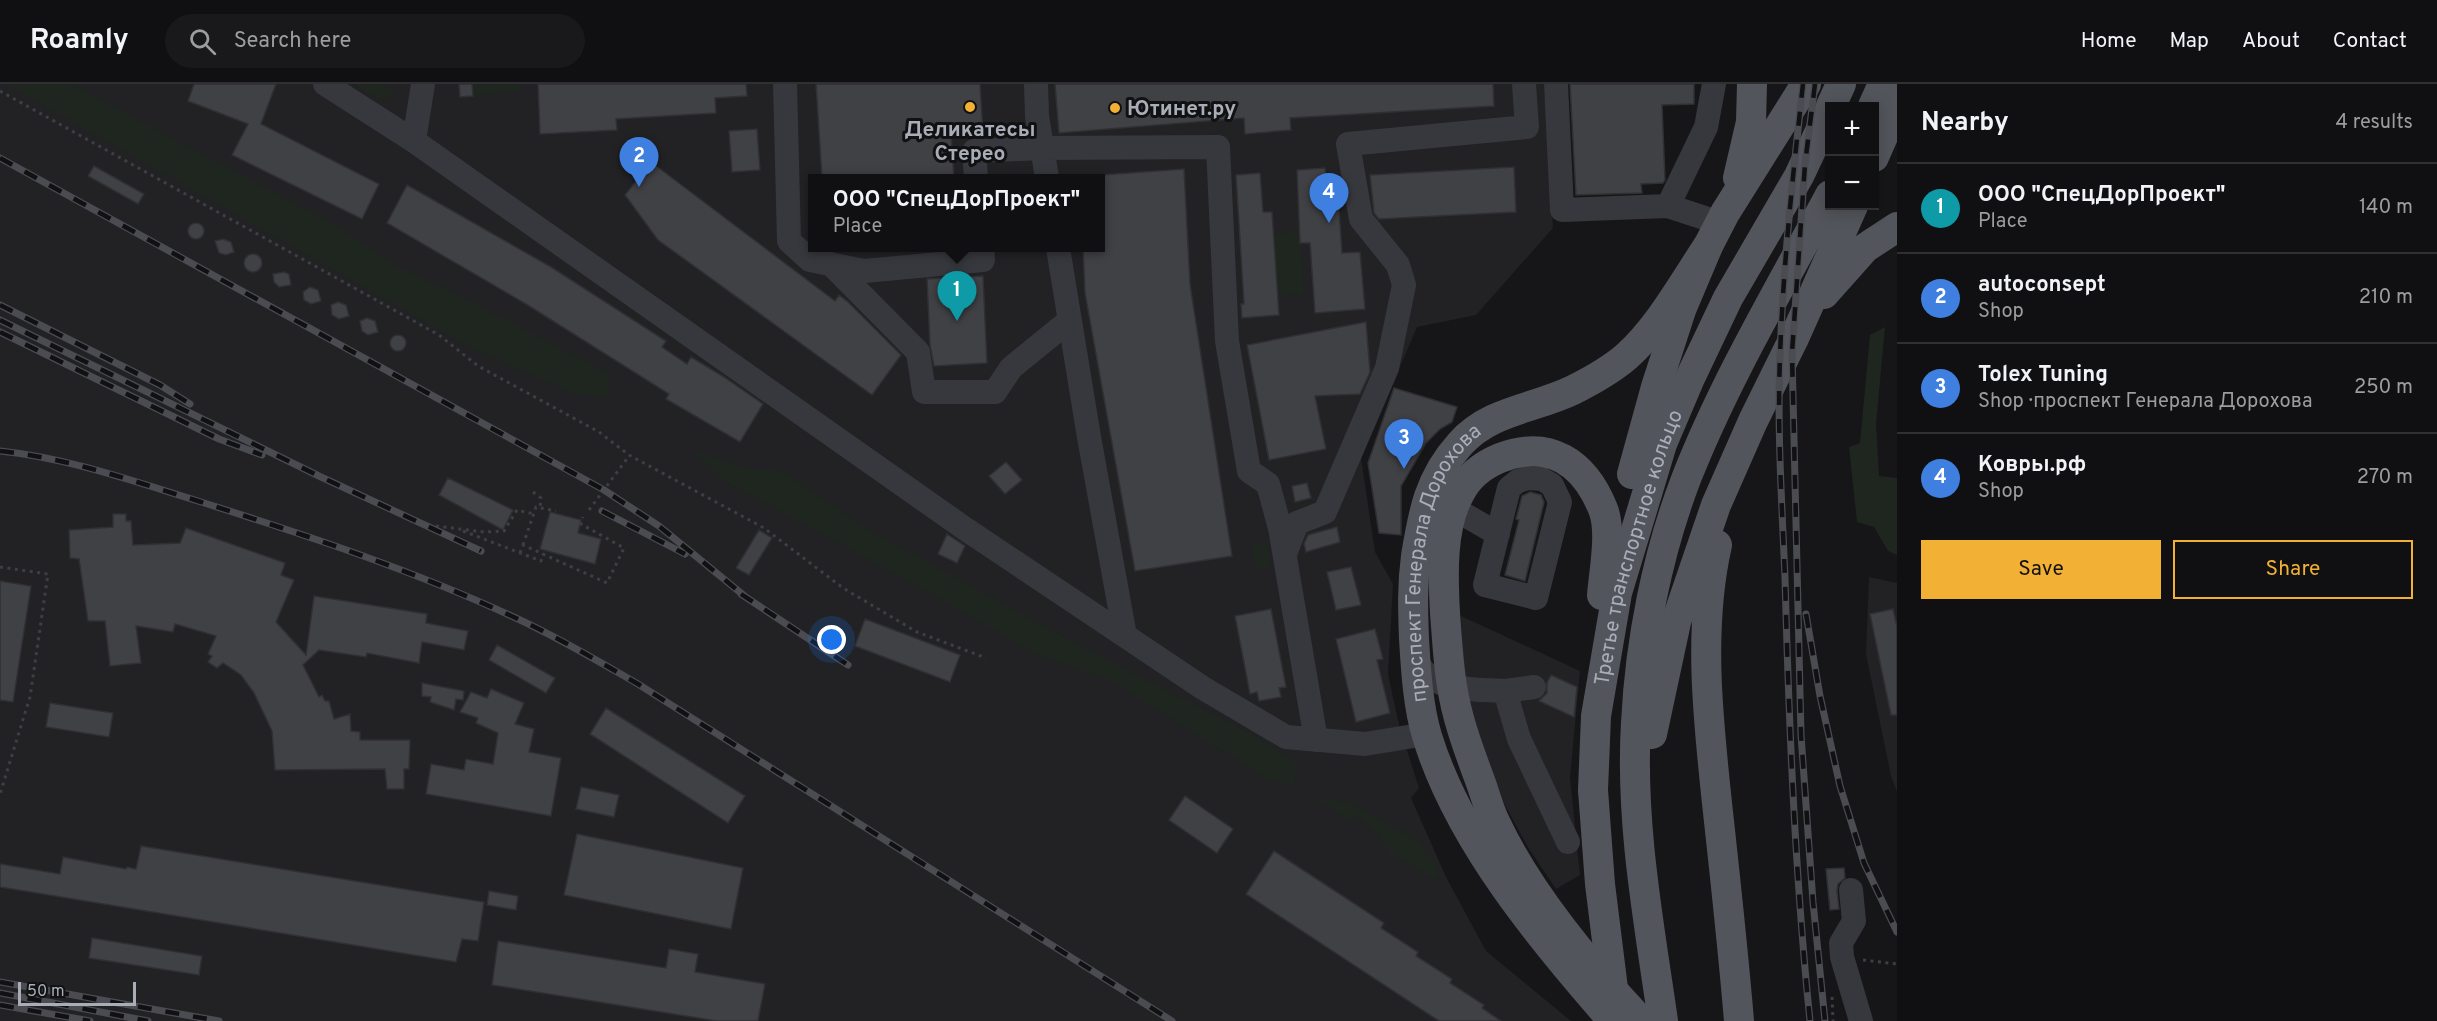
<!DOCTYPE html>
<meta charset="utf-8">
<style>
body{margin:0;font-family:Overpass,sans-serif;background:#19191b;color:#f1f3f6}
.controls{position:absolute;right:18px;top:18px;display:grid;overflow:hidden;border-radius:0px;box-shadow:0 3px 15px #0003}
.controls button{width:54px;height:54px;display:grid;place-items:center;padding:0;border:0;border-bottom:2px solid #303032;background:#101012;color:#f1f3f6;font:30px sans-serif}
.scale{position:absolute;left:18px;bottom:15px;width:118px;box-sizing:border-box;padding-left:6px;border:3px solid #a8adb8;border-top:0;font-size:16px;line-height:21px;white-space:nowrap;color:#a8adb8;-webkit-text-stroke:4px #111113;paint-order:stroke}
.you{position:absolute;left:832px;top:556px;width:21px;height:21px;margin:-15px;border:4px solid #fff;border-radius:50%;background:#1a73e8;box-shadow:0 0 0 9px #1a73e833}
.badge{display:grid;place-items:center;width:39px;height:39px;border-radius:50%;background:#f2b134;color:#fff;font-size:20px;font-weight:700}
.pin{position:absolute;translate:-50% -50px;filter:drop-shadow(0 2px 3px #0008)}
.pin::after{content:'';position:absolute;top:32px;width:21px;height:18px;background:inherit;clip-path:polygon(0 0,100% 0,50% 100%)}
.popup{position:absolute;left:808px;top:90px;width:297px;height:78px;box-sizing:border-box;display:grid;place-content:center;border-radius:0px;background:#101012;filter:drop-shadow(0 2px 4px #0005);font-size:20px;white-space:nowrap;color:#9c9d9f}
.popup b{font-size:22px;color:#f1f3f6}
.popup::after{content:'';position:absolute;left:50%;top:100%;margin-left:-12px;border:12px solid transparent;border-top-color:#101012}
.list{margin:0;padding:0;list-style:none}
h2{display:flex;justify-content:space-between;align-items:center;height:78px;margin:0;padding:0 24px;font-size:26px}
h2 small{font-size:20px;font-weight:400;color:#9c9d9f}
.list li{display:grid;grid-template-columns:39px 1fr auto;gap:18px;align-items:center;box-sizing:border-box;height:90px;padding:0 24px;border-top:2px solid #303032}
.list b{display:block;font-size:22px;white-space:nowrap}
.list p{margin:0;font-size:20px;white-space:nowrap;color:#9c9d9f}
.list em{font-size:20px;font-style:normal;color:#9c9d9f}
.actions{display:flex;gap:12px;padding:18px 24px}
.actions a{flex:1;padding:14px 0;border:2px solid #f2b134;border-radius:0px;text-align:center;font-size:21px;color:#f2b134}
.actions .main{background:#f2b134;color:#111}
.icon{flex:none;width:33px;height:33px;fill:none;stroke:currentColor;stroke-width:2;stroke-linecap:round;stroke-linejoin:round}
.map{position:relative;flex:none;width:1897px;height:937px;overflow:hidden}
header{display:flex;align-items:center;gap:36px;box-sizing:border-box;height:84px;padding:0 30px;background:#101012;border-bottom:2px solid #303032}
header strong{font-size:28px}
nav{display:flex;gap:33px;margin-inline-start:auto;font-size:21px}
.search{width:420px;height:54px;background:#19191b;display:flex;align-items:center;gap:15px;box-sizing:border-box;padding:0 21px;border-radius:33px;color:#9c9d9f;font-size:22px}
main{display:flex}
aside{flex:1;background:#101012}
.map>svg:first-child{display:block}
</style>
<header>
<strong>Roamly</strong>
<div class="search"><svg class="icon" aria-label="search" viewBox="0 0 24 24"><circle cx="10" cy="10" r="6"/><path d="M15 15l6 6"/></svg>Search here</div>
<nav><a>Home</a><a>Map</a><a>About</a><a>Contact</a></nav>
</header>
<main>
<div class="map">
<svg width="1897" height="937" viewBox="0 0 1897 937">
<rect width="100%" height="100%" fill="#161618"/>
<path fill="#222225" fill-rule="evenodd" d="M0 0H1544L1553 144 1476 231 1417 243 1361 374 1375 468 1393 500 1388 590 1399 641 1419 704 1411 714 1446 793 1486 867 1571 937H0ZM813 94H1101V164H813Z
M1869 493 1897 499V708L1891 692 1866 570Z
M1461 532 1580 587 1570 694 1580 791 1556 805 1529 765 1501 714 1464 604Z"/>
<path fill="#1e261f" d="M6 0H71L341 144 395 181 454 209 610 290 607 313 574 310 475 266Z
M354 0H382L398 11 380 16Z
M472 0H520V6L473 12Z
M1300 147 1304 210 1278 212 1274 150Z
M1885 243 1876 340 1879 392 1897 394V471L1888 467 1874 443 1857 438 1849 363 1860 359 1870 251Z
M691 366 750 385 781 386 862 442 1078 561 1255 652 1297 679 1294 703 1266 694 1112 597 1040 572 917 502 723 396Z
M1266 458 1272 481 1257 486 1251 461Z
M1317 714 1350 719 1419 757 1437 784 1438 797 1389 769 1380 753 1360 732 1347 736Z"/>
<path fill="#404145" stroke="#303034" stroke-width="1.5" d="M194 0H276L261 40 379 100 362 135 232 71 248 40 188 17Z
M459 0H472L473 12 460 13Z
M538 0H746L747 12 715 14 716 29 616 35 617 46 540 50Z
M816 0H980L983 48 951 50 954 94H822Z
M1055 0H1493L1494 22 1290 34 1291 46 1245 50 1244 34 1059 49Z
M1570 0H1694V20L1662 21 1665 96 1663 99 1641 100 1642 109 1576 111Z
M757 45 760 86 732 88 729 47Z
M651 78 835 217 839 211 848 218 901 271 872 311 658 156 625 111Z
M94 82 144 110 138 120 88 92Z
M1514 83 1516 128 1379 135 1374 129 1370 91Z
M1325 84 1327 111 1338 110 1342 169 1360 168 1365 225 1315 229 1310 159H1300L1297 86Z
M1184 85 1190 200 1232 472 1135 487 1085 209 1083 164H1101V91Z
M1260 89 1263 128H1272L1279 231 1242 234 1241 220H1244L1236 91Z
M407 101 551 183 666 257 662 263 687 280 691 273 724 293 763 320 740 358 666 315 669 310 526 220 387 139Z
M188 147a8 8 0 1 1 16 0a8 8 0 1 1-16 0Z
M223 155 231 158 234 168 226 171 219 169 215 157Z
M244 179a9 9 0 1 1 18 0a9 9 0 1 1-18 0Z
M284 188 289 190 291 201 279 203 274 198 273 190Z
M983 192 987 279 934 282 930 261 927 195Z
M310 203 318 206 321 217 311 220 304 216 303 208Z
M338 218 346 221 349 232 339 235 332 231 331 221Z
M367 234 375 237 378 248 368 251 362 247 360 237Z
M1366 238 1370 288 1360 310 1315 312 1326 365 1269 376 1247 261Z
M390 259a8 8 0 1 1 16 0a8 8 0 1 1-16 0Z
M1394 304 1457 323 1452 338 1440 345 1426 359 1401 402V451L1379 449 1368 379Z
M1006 378 1022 396 1005 410 989 392Z
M448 394 513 426 503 446 439 411Z
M1307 399 1311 414 1295 418 1292 402Z
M1530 408 1541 411 1544 418 1525 497 1505 491 1519 436 1516 435 1522 412Z
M550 428 581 436 578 449 601 455 595 480 540 465Z
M113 430H126V437H131L133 461 180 459 186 444 285 479 281 491 294 496 276 538 306 571 314 512 427 530 426 539 468 547 464 566 422 558 419 579 367 569 366 573 319 566 303 581 319 613 322 611 325 617H329L334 635 350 630 351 647 360 648V656H410L409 685H404V705H387L385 685 275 686 272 647 254 609 241 591 223 579 217 584 208 578 212 572 208 570 216 552 175 540 173 548 136 542 141 579 110 582 105 537H88L79 475 70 474 69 446 113 443Z
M1337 443 1340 458 1306 468 1304 460 1308 451Z
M759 446 772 454 749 491 736 484Z
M947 450 965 462 957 479 938 470Z
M1351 483 1361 521 1336 526 1327 488Z
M0 497 31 502 13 618 0 616Z
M1271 525 1286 603 1279 604 1281 613 1259 617 1257 608 1250 610 1235 532Z
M1893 525 1897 543V631H1891L1870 530Z
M865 535 960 571 950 598 855 562Z
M1375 545 1383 575 1377 576 1390 629 1356 638 1336 555Z
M497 561 555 594 546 609 489 576Z
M1551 591 1577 603 1574 633 1539 617 1547 609V599Z
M422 599 464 607 463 616 456 615 454 626 430 618 431 613 422 612Z
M491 605 524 619 515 640 534 645 529 668 561 674 551 732 426 710 431 680 464 686 466 675 493 680 498 649 476 639 478 634 460 628 471 608 487 614Z
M50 619 113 629 109 653 46 643Z
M606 624 745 712 728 739 590 650Z
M581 703 619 711 614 733 576 725Z
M1185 712 1233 745 1217 769 1169 736Z
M577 750 743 784 731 845 564 811Z
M141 762 484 818 478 857 462 855 456 878 0 803V780L60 790 63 773 126 785 127 783 136 785Z
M1274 767 1384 839 1381 844 1418 868 1416 872 1452 895 1450 899 1484 921 1482 924 1501 937H1439L1246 810Z
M1844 784 1845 794 1838 800 1837 807 1839 825 1830 826 1826 785Z
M489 807 518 812 516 826 487 821Z
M92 854 202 872 199 891 89 874Z
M498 857 666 884 669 865 698 870 695 888 765 900 758 937H717L492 901Z"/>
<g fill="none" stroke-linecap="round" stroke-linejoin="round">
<path stroke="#3d3f44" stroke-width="3" stroke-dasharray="3 4.5" stroke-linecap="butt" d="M0 7 439 251 478 282 599 348 629 371 764 444 843 504 917 548 986 574
M533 408 541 414 540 424
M589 426 629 372
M436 442 484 448 504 447 517 426 534 430
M463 447 541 477 543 470
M523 461 536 423 556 427
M520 469 523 461 607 499 624 464 581 440 583 433
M0 483 48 490 30 613 0 710
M1863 876 1897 880
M1832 913 1833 937"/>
<path stroke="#37383d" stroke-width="24" d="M325 0 414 57
M423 0 414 57 964 444 1203 604 1286 653 1365 660 1426 650
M785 0 789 157 810 176 864 187 983 176 982 164
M1036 0 1037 32 1047 94
M1556 0 1562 126 1668 122
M1714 0 1706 43 1668 122 1720 139
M976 94 974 67 1042 64 1218 63 1227 257 1249 387 1268 400 1280 444 1316 656
M1058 164 1089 353 1125 552
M831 180 918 268 924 308H995L1011 284 1070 236
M1528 394 1542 395 1552 401 1560 418 1536 514 1485 501 1509 404 1518 397Z
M1439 423 1453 424 1498 450
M1285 470 1297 439 1325 428 1387 284 1404 201 1398 181 1361 135 1348 60 1527 43 1524 0
M1415 567C1417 572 1418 580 1421 584 1439 609 1479 605 1505 607
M1534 603 1505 607 1519 655 1568 758
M1851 806 1854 837 1841 859 1842 873 1861 937"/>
<g stroke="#53555c" stroke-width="30">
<path d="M1831 22 1841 0"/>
<path d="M1873 22 1883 0"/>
<path d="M1874 73 1897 20"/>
<path d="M1738 94 1751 38 1752 0"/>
<path d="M1824 210 1865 164 1897 143"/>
<path d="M1632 390 1656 303 1681 226 1708 162 1725 129 1806 0"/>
<path d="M1717 461C1698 545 1708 634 1717 719 1725 792 1733 864 1739 937"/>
<path d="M1602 511C1604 487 1612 447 1603 425 1584 378 1549 355 1500 374 1483 381 1468 393 1460 409 1441 442 1443 493 1445 529 1447 553 1448 578 1452 602 1457 636 1470 669 1482 702 1486 714 1490 728 1496 740 1528 808 1589 882 1641 937"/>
<path d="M1652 650 1676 538 1716 421 1753 337 1795 252 1853 122"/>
<path id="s1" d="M1593 706 1596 632 1617 509 1662 360 1690 294 1728 214 1799 92 1830 26"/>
<path id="s2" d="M1613 937C1542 856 1459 757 1427 652 1418 622 1416 587 1414 555 1413 526 1412 502 1416 472 1423 429 1429 394 1460 360 1490 326 1534 325 1573 306 1591 297 1611 286 1627 272 1660 242 1683 199 1708 162"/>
<path d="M1663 937C1649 839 1630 739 1636 639 1640 557 1657 471 1686 395 1725 296 1780 204 1830 111"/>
</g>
<defs>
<path id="rail" d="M1803 0C1793 90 1783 182 1780 273 1777 346 1782 421 1785 494 1789 642 1795 790 1810 937
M1815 0 1805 80 1792 269 1801 651 1813 818 1825 937
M0 74 604 406 659 442 747 514
M0 221 160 301 190 320
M0 236 321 393 481 467
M0 248 219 355 262 371
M0 367C68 374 133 397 198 417 306 451 415 487 518 535 559 554 598 577 638 600L1172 937
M602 427 685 470
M741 510 848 581
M1806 530 1820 612 1840 702 1864 779 1897 848
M0 898 219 937
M0 909 148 937
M0 921 90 937"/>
</defs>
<use href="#rail" stroke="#4a4c52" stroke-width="7"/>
<use href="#rail" stroke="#111113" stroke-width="4.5" stroke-dasharray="14" stroke-linecap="butt"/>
<path stroke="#53555c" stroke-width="30" d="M1593 706 1600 800 1617 937"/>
</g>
<g fill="#f2b134" stroke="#111113" stroke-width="2">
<circle cx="970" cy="23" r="6"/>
<circle cx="1115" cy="24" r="6"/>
</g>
<g text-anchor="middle" stroke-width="6" stroke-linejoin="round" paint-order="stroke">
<g font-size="21" font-weight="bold" fill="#a8adb8" stroke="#111113" text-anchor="start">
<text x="1127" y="31">Ютинет.ру</text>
<text x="970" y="52" text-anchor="middle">Деликатесы<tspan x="970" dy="24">Стерео</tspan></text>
</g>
<g font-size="21" fill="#a8adb8" stroke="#111113">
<text dy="7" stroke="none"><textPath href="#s1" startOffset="248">Третье транспортное кольцо</textPath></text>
<text dy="7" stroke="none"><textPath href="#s2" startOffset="524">проспект Генерала Дорохова</textPath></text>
</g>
</g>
</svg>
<div class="controls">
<button>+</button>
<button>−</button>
</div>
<div class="scale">50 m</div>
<div class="you"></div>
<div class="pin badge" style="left:957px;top:237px;background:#0f9aa8">1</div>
<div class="popup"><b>ООО &quot;СпецДорПроект&quot;</b>Place</div>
<div class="pin badge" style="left:639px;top:103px;background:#3f7fe0">2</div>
<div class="pin badge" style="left:1404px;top:385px;background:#3f7fe0">3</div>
<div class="pin badge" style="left:1329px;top:139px;background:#3f7fe0">4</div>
</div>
<aside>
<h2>Nearby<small>4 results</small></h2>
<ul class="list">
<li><span class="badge" style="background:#0f9aa8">1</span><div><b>ООО &quot;СпецДорПроект&quot;</b><p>Place</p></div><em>140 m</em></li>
<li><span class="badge" style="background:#3f7fe0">2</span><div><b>autoconsept</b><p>Shop</p></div><em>210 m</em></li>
<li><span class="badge" style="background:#3f7fe0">3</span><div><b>Tolex Tuning</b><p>Shop · проспект Генерала Дорохова</p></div><em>250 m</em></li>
<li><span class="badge" style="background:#3f7fe0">4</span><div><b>Ковры.рф</b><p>Shop</p></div><em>270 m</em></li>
</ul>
<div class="actions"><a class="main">Save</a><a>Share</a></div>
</aside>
</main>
